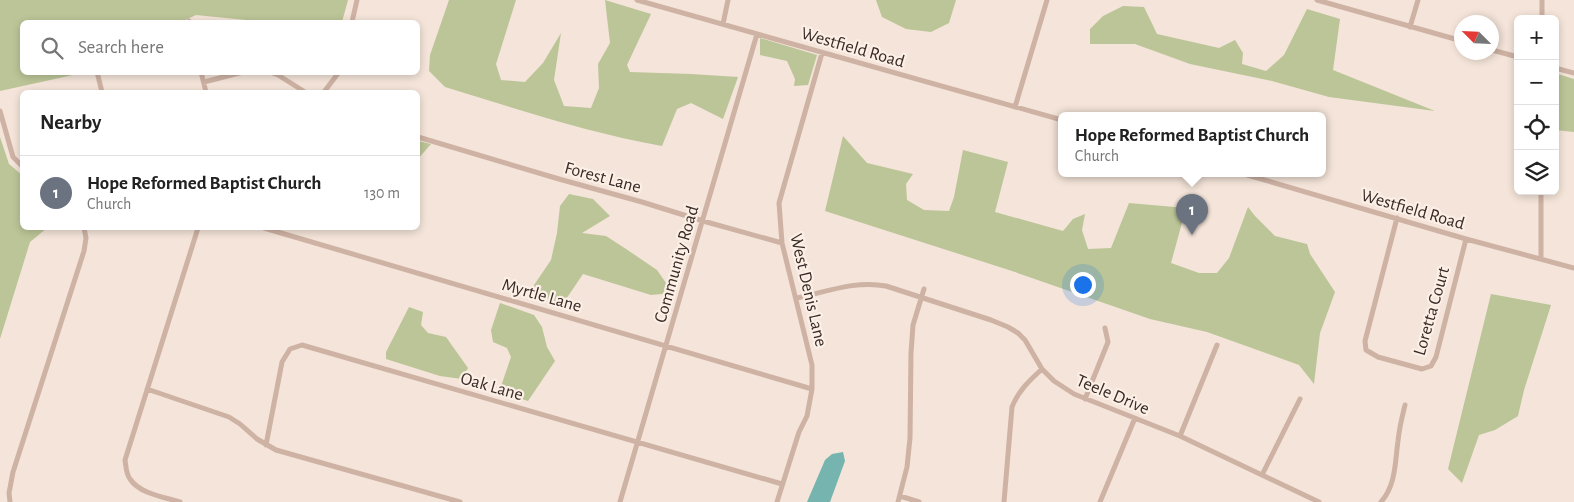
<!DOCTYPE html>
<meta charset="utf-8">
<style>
body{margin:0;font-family:"Alegreya Sans",sans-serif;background:#f6f6f6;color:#222}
.controls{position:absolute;right:15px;top:15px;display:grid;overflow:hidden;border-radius:8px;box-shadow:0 2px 8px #0003}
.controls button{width:45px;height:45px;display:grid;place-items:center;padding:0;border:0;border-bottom:1px solid #e0e0e0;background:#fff;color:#222;font:25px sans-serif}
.compass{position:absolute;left:1454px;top:15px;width:45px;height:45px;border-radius:50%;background:#fff;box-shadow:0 2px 8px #0003;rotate:294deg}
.you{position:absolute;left:1082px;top:284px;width:18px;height:18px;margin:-12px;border:4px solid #fff;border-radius:50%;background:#1a73e8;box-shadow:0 0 0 8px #1a73e833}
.badge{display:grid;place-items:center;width:32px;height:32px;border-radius:50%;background:#b45309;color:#fff;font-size:16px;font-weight:700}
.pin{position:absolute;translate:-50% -41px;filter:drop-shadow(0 1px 2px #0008)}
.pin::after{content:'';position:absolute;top:26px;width:18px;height:15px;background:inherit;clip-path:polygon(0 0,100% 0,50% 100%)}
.popup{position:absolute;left:1058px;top:112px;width:268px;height:65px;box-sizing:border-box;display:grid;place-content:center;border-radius:8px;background:#fff;filter:drop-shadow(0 1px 4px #0005);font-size:16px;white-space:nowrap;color:#767676}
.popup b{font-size:19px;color:#222}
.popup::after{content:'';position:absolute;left:50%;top:100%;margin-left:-10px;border:10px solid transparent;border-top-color:#fff}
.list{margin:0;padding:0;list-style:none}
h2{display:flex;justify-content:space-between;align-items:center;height:65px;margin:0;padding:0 20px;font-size:21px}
h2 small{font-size:16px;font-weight:400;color:#767676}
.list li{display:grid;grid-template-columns:32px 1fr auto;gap:15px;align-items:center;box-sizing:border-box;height:75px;padding:0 20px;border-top:1px solid #e0e0e0}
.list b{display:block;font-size:19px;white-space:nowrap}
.list p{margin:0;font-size:16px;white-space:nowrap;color:#767676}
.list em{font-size:16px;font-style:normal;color:#767676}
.icon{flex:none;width:28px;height:28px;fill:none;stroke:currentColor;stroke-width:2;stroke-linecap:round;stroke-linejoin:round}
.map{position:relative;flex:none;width:1574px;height:502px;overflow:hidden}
.search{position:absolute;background:#fff;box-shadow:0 2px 8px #0003;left:20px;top:20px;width:400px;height:55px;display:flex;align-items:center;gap:12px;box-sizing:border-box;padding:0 18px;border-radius:8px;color:#767676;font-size:19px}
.panel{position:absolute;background:#fff;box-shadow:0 2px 8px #0003;left:20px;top:90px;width:400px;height:140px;border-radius:8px}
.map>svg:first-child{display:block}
</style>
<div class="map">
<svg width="1574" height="502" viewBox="0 0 1574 502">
<rect width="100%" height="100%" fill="#f4e4d9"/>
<path fill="#bbc597" d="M0 0H348L342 22H266L196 15 181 22H22V72L82 73 0 91Z
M449 0H516L496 64 501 80 525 82 543 63 561 33 554 80 564 106 591 108 599 88 598 64 610 43 605 0 651 14 627 65 630 72 691 74 738 77 723 119 691 103 677 109 662 146C589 133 517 109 445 87L429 71 430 55Z
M876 0H956L949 23 931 32 906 29 882 17Z
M1123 6 1144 7 1157 34 1219 48 1235 40 1243 53 1242 64 1266 71 1284 55 1307 9 1340 19 1333 70 1435 111 1329 97 1272 81 1190 64 1135 44H1090V29L1103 16Z
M760 38 817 55 808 85 794 86 795 79 787 61 760 55Z
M1555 73 1574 79V132L1555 130Z
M843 136 867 163 913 174 906 184 907 200 924 210 949 211 954 197 963 150 1008 162 995 212 1063 231 1073 219 1085 214 1082 230 1088 249 1111 248 1129 203 1186 208 1171 263 1199 273H1217L1229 258 1248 207 1255 216 1275 236 1307 244 1310 254 1335 292 1320 333 1314 384 1299 365 1207 332 1150 319 1012 271 825 211Z
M0 137 9 164 22 175V228H47L30 242 0 339Z
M418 141 431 144 418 159Z
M569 194 593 199 610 216 582 233 606 236 626 249 657 270 673 293 651 295 583 274 562 305 530 291 551 260 557 233 560 206Z
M1491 294 1551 305 1524 390 1518 416 1495 430 1479 435 1462 483 1448 469Z
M500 303 534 315 542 327 547 347 555 361 528 401 499 392 511 357 507 348 493 342 491 330Z
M409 307 423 312 421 325 428 333 446 337 468 368 462 379 440 376 386 359V352Z"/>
<path fill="#75b4af" d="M843 452 845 461 830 502H807L825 460 832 454Z"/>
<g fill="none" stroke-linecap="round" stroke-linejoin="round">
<path stroke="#ceb2a4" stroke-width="5" d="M637 0 1062 120
M1317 0 1462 41
M1542 19V0
M189 21V22
M352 22 357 0
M723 24 728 0
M1410 27 1418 0
M1492 50 1518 57
M1555 68 1574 73
M97 72 102 92
M201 72 206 92
M270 72 278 75 305 92
M204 82 243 72
M324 92 339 72
M1015 107 1047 0
M0 111 13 157 22 166
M418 137 559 179 642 202 703 221 782 243
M1244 174 1466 239 1574 268
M1397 218 1365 341 1366 350 1378 357 1422 369 1431 366 1436 357 1466 239
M264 228 812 389
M1541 259V191
M797 298C826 292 856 280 886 286L991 320 1008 327 1018 333 1025 340 1042 369 1054 381 1074 394 1180 436 1319 502
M147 389 229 417 240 424 257 439 276 450 460 502
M1085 399 1108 342 1105 328
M1180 436 1217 345
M266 445 282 362 290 349 302 345 782 484
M1262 475 1300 399
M900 496 919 502
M10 502 9 493 13 472 84 251 86 238 84 228
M180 502C164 497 140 494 130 479 126 474 126 466 125 460L198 228
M620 502 757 34
M777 502 799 432 807 416 812 389V365L782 243 779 203 822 53
M898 502 907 467 910 438 911 353 913 325 924 289
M1004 502 1012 407C1018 391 1030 380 1042 369
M1100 502 1135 418
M1381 502C1396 485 1395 462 1398 441 1399 429 1402 417 1405 405"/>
</g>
<g text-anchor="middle" stroke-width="4.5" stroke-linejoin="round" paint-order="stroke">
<g font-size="18" fill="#382a26" stroke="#fbefe6">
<text transform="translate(853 47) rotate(16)" y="6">Westfield Road</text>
<text transform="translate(603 177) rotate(15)" y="6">Forest Lane</text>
<text transform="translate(1413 209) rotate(16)" y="6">Westfield Road</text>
<text transform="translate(676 264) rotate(-74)" y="6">Community Road</text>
<text transform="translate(809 290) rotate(77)" y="6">West Denis Lane</text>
<text transform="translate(542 295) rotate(16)" y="6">Myrtle Lane</text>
<text transform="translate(1431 311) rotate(-74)" y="6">Loretta Court</text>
<text transform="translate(492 386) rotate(16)" y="6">Oak Lane</text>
<text transform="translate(1113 394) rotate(23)" y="6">Teele Drive</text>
</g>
</g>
</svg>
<div class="controls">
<button>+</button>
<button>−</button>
<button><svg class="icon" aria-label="locate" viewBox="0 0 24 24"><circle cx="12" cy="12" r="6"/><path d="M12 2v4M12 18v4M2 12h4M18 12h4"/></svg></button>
<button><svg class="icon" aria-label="layers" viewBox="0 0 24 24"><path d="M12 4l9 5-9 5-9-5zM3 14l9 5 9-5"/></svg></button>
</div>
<svg class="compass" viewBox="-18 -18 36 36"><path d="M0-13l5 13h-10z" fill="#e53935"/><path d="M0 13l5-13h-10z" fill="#767676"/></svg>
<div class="you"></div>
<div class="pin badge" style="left:1192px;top:235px;background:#6b7280">1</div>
<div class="popup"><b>Hope Reformed Baptist Church</b>Church</div>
<div class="search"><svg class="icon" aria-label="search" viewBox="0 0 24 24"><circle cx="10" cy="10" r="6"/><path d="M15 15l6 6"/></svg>Search here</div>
<section class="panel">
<h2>Nearby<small></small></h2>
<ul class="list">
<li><span class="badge" style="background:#6b7280">1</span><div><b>Hope Reformed Baptist Church</b><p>Church</p></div><em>130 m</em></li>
</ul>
</section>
</div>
